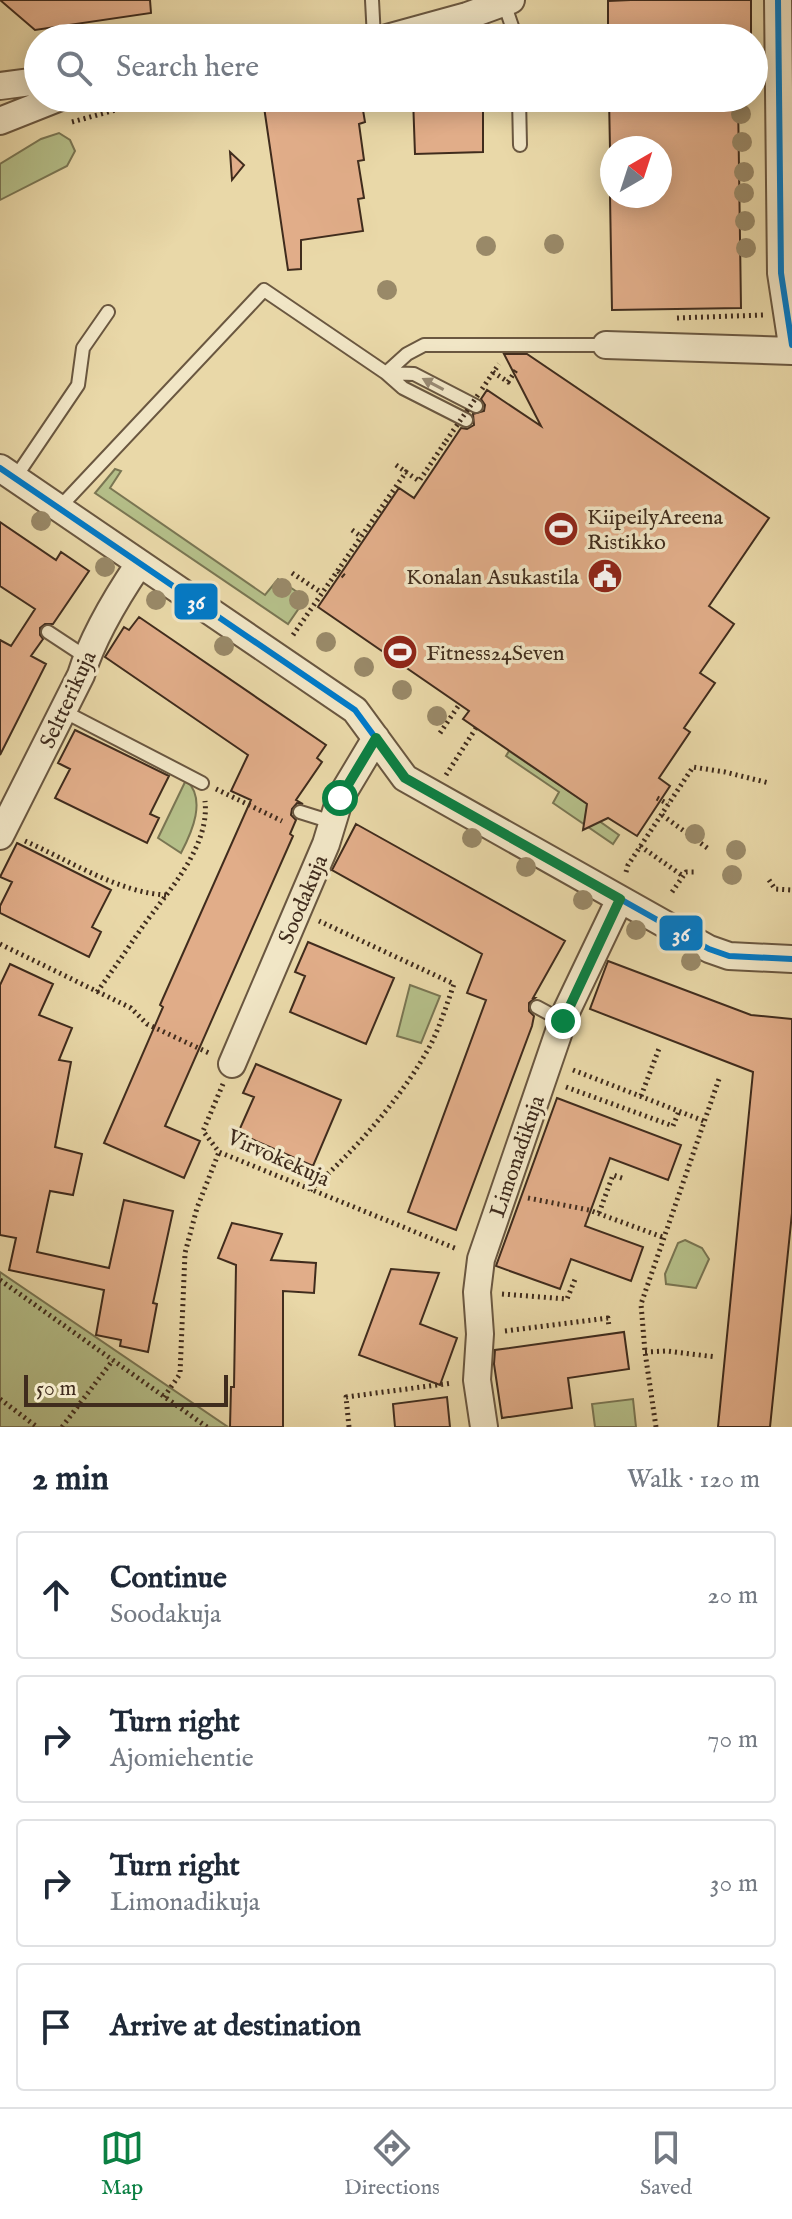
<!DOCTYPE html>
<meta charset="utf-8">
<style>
body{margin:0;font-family:"IM FELL English",serif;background:#f2f2f3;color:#1f2937}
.compass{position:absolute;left:600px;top:136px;width:72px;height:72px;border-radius:50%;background:#fff;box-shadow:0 4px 20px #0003;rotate:39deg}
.scale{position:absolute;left:24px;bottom:20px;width:204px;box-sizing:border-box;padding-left:8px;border:4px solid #402c1d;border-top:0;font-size:22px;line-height:28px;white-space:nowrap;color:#402c1d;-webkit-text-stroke:6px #f1e6c6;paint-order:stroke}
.stop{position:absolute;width:24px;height:24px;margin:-18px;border:6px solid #0b8043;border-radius:50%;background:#fff}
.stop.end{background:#0b8043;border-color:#fff;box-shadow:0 2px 8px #0008}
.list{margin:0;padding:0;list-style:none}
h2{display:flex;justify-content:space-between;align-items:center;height:104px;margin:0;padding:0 32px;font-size:34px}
h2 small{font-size:26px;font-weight:400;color:#747a83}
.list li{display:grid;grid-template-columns:52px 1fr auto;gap:24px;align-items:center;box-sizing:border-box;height:128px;margin:0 16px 16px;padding:0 16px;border:2px solid #e0e1e3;border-radius:8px}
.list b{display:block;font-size:30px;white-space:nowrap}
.list p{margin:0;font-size:26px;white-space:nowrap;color:#747a83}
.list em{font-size:26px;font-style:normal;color:#747a83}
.icon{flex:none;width:44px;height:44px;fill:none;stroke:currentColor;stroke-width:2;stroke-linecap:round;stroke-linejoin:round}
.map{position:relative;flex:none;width:792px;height:1427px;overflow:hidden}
.search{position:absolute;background:#fff;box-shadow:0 4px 20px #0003;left:24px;right:24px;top:24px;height:88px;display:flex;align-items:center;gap:20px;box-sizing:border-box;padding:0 28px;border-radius:44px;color:#747a83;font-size:30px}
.sheet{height:680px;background:#fff}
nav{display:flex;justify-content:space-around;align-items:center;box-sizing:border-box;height:112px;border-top:2px solid #e0e1e3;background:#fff;font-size:22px;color:#747a83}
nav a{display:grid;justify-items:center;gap:4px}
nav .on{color:#0b8043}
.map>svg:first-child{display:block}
</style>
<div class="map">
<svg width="792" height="1427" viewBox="0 0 792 1427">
<rect width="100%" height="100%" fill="#e9d8a8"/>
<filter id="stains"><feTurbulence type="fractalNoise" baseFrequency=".0025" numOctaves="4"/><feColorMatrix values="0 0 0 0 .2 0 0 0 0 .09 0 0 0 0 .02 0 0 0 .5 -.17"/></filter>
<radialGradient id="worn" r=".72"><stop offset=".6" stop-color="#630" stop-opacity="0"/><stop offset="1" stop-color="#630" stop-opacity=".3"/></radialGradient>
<path fill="#b5bf89" stroke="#7a7653" stroke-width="2" d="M59 133 70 140 75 151 67 166 0 200V164L41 139Z
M115 469 121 471 110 488 265 595 278 579 306 598 288 624 95 493Z
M509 751 597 810 586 813 585 821 592 825 599 821 619 835 613 844 553 803 559 792 506 756Z
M186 780C207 799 192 832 181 853L158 838Z
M410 985 440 996 421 1043 397 1036Z
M685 1240 702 1248 709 1259 696 1288 666 1284 665 1274 678 1243Z
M0 1272 228 1427H0Z
M633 1399 636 1427H595L592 1404Z"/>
<path fill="#e1ad89" stroke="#402c1d" stroke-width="2" d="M0 0H150L151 13 35 30Z
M631 0H751V38H608V1Z
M326 98H361L365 122 359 124 364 160 358 161 364 198 358 199 363 231 301 240V269L288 270 264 107Z
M413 98H483V152L415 154Z
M609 98H738L741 308 612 310 610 196H660V148H610Z
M230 152 244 165 232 180Z
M504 354H527L769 518 709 606 734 624 700 673 715 683 684 728 690 732 659 778 670 786 637 836 608 818 583 830 587 804 463 719 469 711 318 607 399 488 414 498 461 428 467 429 474 425 473 414 484 411 485 405 481 399 487 390 541 426Z
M0 522 56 560 61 552 89 571 53 624H45L40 628V635L43 639 31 656 46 664 0 755V640L11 646 35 609 0 586Z
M139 617 326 745 317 758 322 762 296 800 303 804 297 803 292 809 291 815 296 820 290 834 293 836 165 1126 200 1141 184 1178 104 1143 163 1007 160 1005 251 800 231 791 248 755 105 657 124 627 129 630Z
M75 730 169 776 150 814 159 818 147 843 55 798 70 769 58 763Z
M356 824 565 941 533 998H535L529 1003V1011L534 1016 532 1026 456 1230 408 1212 486 1000 467 993 482 954 332 870Z
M17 843 111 890 92 927 101 932 89 957 0 913V906L12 882 0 877Z
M308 942 394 978 366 1044 290 1012 305 976 295 972Z
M608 961 751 1015 792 1019V1213L770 1427H718L753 1072 590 1009Z
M10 964 53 984 39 1015 72 1028 59 1060 71 1062 55 1147 82 1154 73 1195 50 1191 37 1252 109 1268 124 1200 173 1211 153 1303 157 1304 148 1352 120 1346 121 1340 96 1335 104 1290 9 1270 16 1238 0 1235V985Z
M256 1064 341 1100 313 1166 238 1133 254 1097 243 1093Z
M557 1098 681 1145 668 1180 610 1158 585 1226 643 1247 631 1281 571 1259 560 1289 496 1266Z
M232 1223 282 1234 271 1260 316 1263 314 1293 283 1291V1427H230L231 1387H234L236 1265 218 1258Z
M391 1269 439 1273 420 1324 457 1338 440 1385 359 1355Z
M624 1332 629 1369 568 1378 572 1408 502 1418 494 1364 495 1350Z
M447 1397 450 1427H395L393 1404Z"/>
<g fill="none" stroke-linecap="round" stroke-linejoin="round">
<defs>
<path id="service" d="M372 0 374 38
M504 3 516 38
M519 98 520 145
M386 373 414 374 476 406
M386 373 403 388 466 420
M15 478 78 385 83 348 108 312
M59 508 264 290 386 373 407 354 424 345H606
M48 632 86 657
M63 711 202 783
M300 812 332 822
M537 1007 563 1021"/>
<path id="minor" d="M778 0 781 273 792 345
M387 38 467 16 511 0
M0 86 38 81
M0 121 58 98
M606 345 792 351
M0 468 355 710 405 778 709 949 729 956 792 959
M0 836 81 675C93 636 116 598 139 564
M232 1064 326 844 340 798 376 738
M484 1427 477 1380 480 1334 477 1292 481 1259 565 1014 620 899"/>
</defs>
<use href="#service" stroke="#6a5740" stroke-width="16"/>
<use href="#minor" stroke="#6a5740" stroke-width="30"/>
<path stroke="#402c1d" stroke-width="5" stroke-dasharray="2 4" stroke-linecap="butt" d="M72 122 126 107 185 98
M677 318 763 315
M493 372 508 382 516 370
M482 389 499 364
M396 465 406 472
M352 530 362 537
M338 571 346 578
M292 573 322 593
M293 635 406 472 419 481 446 441
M440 733 459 705
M446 775 476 728
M216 789 282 821
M657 798 668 804
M662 815 710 850
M25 841C68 860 120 893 166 895
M640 846 683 876
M626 872 628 865 693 767 725 772 769 783
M769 880 775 889 792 890
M672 892 686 872H695
M0 944 131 1008 147 1024 211 1054
M97 992C113 970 128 948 143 926 168 891 210 847 205 801
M573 1070 704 1121
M223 1084 203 1131 219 1152 457 1249
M566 1087 673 1126 679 1111
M641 1096 660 1046
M310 1190C354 1152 405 1094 432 1042 441 1023 447 1004 454 984L319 921
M528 1198 589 1210 665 1238
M599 1213 613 1175 625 1179
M0 1280 207 1427
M502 1294 567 1299 576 1277
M505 1331 608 1318 609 1327
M645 1352 667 1351 716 1357
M164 1397 180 1374 185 1253 197 1208 219 1152
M0 1399 37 1427
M62 1427 113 1360
M349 1427 346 1397 452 1383
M656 1427 645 1352 641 1304 719 1079"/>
<use href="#service" stroke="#f1e6c6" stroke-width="12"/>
<use href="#minor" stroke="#f1e6c6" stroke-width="26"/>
<path stroke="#402c1d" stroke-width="5" stroke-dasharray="2 4" stroke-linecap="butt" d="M446 441 480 392"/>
<defs>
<path id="bus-1" d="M778 0 781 273 792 345
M0 468 355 710 405 778 709 949 729 956 792 959"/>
</defs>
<use href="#bus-1" stroke="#f1e6c6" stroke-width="12"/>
<use href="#bus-1" stroke="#007ac9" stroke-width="6"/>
</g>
<g fill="#998968">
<circle cx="741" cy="114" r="10"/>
<circle cx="742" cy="142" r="10"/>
<circle cx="744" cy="172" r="10"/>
<circle cx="744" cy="193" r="10"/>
<circle cx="745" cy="221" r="10"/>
<circle cx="554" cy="244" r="10"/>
<circle cx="486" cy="246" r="10"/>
<circle cx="746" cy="248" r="10"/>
<circle cx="387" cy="290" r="10"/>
<circle cx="41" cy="521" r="10"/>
<circle cx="105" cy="567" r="10"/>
<circle cx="282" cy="588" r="10"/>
<circle cx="156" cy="600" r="10"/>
<circle cx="299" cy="600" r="10"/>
<circle cx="326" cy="642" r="10"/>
<circle cx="224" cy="646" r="10"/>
<circle cx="364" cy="667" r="10"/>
<circle cx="402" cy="690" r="10"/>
<circle cx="437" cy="716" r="10"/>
<circle cx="695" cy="834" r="10"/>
<circle cx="472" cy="838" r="10"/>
<circle cx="736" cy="850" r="10"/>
<circle cx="526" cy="867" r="10"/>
<circle cx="732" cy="875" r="10"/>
<circle cx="583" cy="900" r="10"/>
<circle cx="636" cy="930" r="10"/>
<circle cx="691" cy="961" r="10"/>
</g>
<defs><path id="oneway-solid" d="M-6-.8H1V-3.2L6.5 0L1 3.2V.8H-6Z" transform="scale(2)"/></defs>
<use fill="#988972" href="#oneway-solid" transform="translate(433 384) rotate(-152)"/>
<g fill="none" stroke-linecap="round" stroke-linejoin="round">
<path stroke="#0b8043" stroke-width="10" d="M340 798 376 738 405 778 620 899 563 1021"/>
</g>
<defs>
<symbol id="stadium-disc" viewBox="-11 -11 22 22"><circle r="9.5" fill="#8f2418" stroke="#f1e6c6"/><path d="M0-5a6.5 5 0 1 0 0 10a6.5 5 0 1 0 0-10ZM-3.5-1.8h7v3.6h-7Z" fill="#fff"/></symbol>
<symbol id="civic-disc" viewBox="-11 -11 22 22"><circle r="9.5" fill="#8f2418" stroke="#f1e6c6"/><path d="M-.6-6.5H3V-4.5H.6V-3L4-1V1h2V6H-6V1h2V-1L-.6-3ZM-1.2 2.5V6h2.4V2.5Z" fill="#fff"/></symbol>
</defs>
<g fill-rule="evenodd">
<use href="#stadium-disc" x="541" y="509" width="40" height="40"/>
<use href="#civic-disc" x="585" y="556" width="40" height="40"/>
<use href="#stadium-disc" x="380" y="632" width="40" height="40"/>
</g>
<g text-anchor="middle" stroke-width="7" stroke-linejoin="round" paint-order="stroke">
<g font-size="22" fill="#402c1d" stroke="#f1e6c6" text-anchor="start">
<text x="587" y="524">KiipeilyAreena<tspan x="587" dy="25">Ristikko</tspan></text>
<text x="579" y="584" text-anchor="end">Konalan Asukastila</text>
<text x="426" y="660">Fitness24Seven</text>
</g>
<g font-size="22" fill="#402c1d" stroke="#f1e6c6">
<text transform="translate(67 699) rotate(-65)" y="8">Seltterikuja</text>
<text transform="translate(302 899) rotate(-67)" y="8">Soodakuja</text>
<text transform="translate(516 1156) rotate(-71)" y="8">Limonadikuja</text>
<text transform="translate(279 1157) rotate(24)" y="8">Virvokekuja</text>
</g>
</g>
<g stroke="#f1e6c6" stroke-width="3">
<rect x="173" y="582" width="46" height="39" rx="8" fill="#007ac9"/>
<rect x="658" y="914" width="46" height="38" rx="8" fill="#007ac9"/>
</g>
<g font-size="22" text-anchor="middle" font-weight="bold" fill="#fff">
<text x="196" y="609">36</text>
<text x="681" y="941">36</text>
</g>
<rect width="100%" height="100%" filter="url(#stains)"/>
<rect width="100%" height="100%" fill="url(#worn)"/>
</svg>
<svg class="compass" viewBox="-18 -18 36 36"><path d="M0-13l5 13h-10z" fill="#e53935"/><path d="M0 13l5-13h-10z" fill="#747a83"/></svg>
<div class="scale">50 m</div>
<div class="stop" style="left:340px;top:798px"></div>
<div class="stop end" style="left:563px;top:1021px"></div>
<div class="search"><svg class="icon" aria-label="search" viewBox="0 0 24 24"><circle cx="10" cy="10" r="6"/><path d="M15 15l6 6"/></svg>Search here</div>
</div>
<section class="sheet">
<h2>2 min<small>Walk · 120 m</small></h2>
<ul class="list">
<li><svg class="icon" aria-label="ahead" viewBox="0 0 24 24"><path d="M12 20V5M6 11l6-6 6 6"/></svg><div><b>Continue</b><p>Soodakuja</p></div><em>20 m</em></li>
<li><svg class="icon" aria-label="right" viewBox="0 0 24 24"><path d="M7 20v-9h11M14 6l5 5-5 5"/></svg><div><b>Turn right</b><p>Ajomiehentie</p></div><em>70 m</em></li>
<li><svg class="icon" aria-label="right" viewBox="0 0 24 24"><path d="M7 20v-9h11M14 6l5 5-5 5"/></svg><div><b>Turn right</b><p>Limonadikuja</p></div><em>30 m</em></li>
<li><svg class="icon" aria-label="arrive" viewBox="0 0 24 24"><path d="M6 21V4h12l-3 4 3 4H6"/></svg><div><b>Arrive at destination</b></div></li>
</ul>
</section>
<nav>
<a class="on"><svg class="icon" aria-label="map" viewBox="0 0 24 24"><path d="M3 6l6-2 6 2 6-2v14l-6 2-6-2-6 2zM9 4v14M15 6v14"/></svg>Map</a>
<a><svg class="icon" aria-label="directions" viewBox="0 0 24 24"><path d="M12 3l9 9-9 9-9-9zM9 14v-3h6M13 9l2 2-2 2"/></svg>Directions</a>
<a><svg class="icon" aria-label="saved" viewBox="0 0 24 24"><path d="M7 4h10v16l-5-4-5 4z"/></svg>Saved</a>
</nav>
